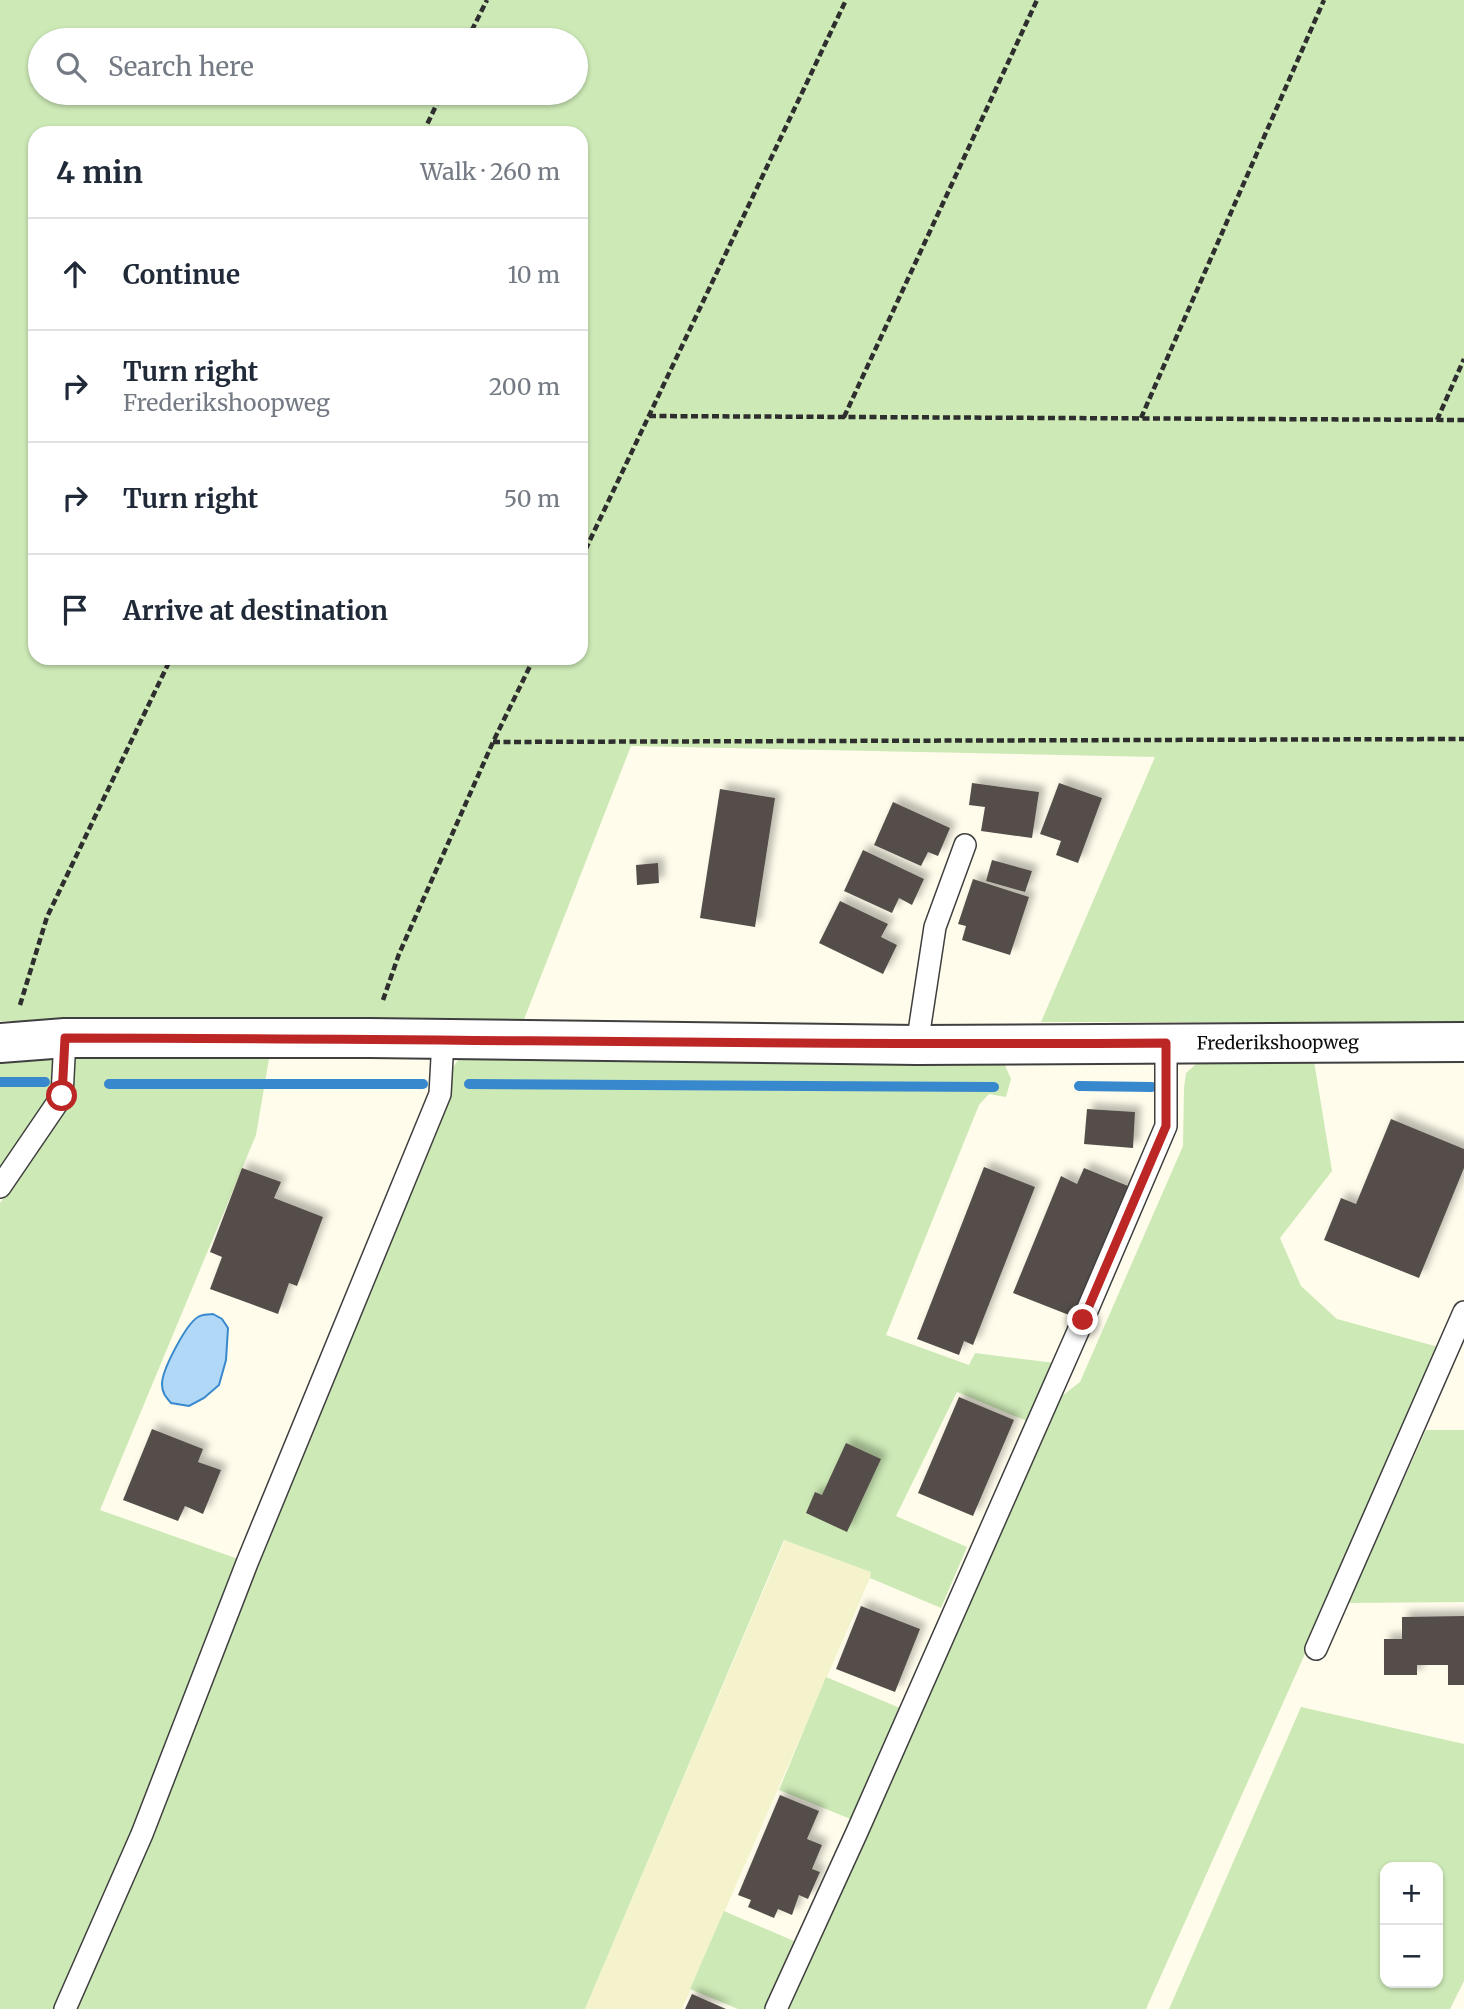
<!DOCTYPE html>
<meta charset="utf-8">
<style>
body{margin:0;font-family:Merriweather,serif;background:#f2f2f3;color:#1f2937}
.controls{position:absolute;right:21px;bottom:21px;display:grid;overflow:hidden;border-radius:14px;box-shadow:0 2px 5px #0004}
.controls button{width:63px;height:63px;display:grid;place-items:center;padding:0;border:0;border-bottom:2px solid #e0e1e3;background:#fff;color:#1f2937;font:35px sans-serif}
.stop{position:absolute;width:21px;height:21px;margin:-16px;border:5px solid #bc2725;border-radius:50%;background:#fff}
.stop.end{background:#bc2725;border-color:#fff;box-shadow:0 2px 7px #0008}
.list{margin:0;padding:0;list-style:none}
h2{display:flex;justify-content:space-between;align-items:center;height:91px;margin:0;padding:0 28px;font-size:30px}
h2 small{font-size:23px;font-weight:400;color:#747a83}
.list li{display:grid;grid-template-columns:46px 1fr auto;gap:21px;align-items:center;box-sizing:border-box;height:112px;padding:0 28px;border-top:2px solid #e0e1e3}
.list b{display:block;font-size:26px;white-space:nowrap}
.list p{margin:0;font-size:23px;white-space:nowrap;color:#747a83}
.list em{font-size:23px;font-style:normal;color:#747a83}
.icon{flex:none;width:38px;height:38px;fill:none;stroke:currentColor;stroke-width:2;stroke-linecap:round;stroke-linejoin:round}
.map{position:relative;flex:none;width:1464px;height:2009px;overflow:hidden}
.search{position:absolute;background:#fff;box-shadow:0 2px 5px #0004;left:28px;top:28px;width:560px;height:77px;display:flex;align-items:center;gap:18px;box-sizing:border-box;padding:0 24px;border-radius:38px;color:#747a83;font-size:26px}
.panel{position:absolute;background:#fff;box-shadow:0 2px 5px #0004;left:28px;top:126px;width:560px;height:539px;border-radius:21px}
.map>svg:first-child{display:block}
</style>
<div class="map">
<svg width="1464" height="2009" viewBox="0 0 1464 2009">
<defs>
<filter id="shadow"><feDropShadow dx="6" dy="-6" stdDeviation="3.5" flood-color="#0004"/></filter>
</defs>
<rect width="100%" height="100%" fill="#fffcec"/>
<path fill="#f4f3cc" d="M785 1540 872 1572 870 1578 682 2009H585Z"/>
<path fill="#cde9b6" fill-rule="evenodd" d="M0 0H1464V1022H1041L1155 757 631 746 523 1022 0 1021ZM40 40H576V93H40ZM35 133H581V658H35Z
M0 1053 45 1054 54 1062 55 1092 0 1174Z
M270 1053 256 1135 100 1510 241 1560 136 1832 59 2009H0V1203L68 1107 75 1054Z
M1000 1054 1011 1079 1006 1097 989 1094 979 1105 886 1335 969 1365 975 1353 1055 1363 1029 1422 957 1392 896 1516 967 1547 941 1608 870 1578 871 1572 784 1540 585 2009H70L449 1073 461 1056Z
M1313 1055 1332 1171 1280 1238 1301 1286 1337 1319 1442 1348 1146 2009H789L1062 1396 1080 1382 1183 1146 1184 1088 1186 1073 1197 1063 1208 1057Z
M1426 1430H1464V1602L1348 1603Z
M826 1677 900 1708 853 1820 779 1790Z
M1301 1707 1464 1744V1981L1450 2009H1169ZM1385 1867H1438V1983H1385Z
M724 1911 794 1941 764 2009H738L690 1989Z"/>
<path fill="#b1d8f6" stroke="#3888cd" stroke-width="2" d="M213 1314 222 1319 228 1328 226 1360 219 1385 204 1398 189 1406 171 1403C166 1397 162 1393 162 1384 162 1370 186 1324 198 1317 202 1314 208 1315 213 1314Z"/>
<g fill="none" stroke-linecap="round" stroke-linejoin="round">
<path stroke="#3888cd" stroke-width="10" d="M0 1082H45
M109 1084H423
M469 1084 994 1087
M1079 1086 1152 1087"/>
</g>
<path fill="#554e49" filter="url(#shadow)" d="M972 783 1039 792 1032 838 981 831 985 807 969 805Z
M1059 783 1102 798 1078 863 1056 855 1061 841 1040 834Z
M720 789 775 798 755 927 700 918Z
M893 802 950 828 938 856 928 852 921 866 874 845Z
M863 850 924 879 912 905 899 898 892 913 844 891Z
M992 860 1032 871 1025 892 986 881Z
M658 863 659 883 637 885 636 865Z
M973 879 1029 897 1010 955 962 940 966 926 958 924Z
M840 901 888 924 881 937 897 945 883 974 819 943Z
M1087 1109 1135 1112 1133 1148 1084 1144Z
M1391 1119 1464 1149V1168L1419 1278 1324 1240 1341 1198 1356 1204Z
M984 1167 1035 1187 973 1345 964 1341 959 1355 917 1339Z
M242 1168 281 1182 274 1198 323 1217 297 1286 289 1283 278 1314 210 1289 222 1257 210 1252Z
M1084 1168 1128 1186 1074 1317 1013 1293 1061 1176 1077 1184Z
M959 1397 1014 1420 973 1516 918 1493Z
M152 1429 203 1449 198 1462 221 1470 203 1514 185 1506 178 1521 123 1500Z
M846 1443 881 1459 847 1532 806 1513 815 1492 822 1495Z
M861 1606 920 1629 895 1692 836 1669Z
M1464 1616V1685H1448V1665H1417V1675H1384V1639H1402V1617Z
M780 1795 819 1811 807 1839 822 1845 812 1869 820 1872 808 1899 799 1895 792 1915 778 1909 774 1918 748 1907 751 1900 738 1895Z
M692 1994 726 2009H685Z"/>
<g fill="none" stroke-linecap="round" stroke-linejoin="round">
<defs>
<path id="lane" d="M917 1045 935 927 965 845
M0 1187 62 1096 65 1038
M1316 1649 1464 1312
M65 2009 142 1834 247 1563 440 1094 443 1040
M776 2009 857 1832 1083 1320 1166 1126V1043"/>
<g id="street">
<path id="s1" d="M0 1043 65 1038H370L917 1045 1464 1042"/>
</g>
</defs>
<use href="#lane" stroke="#3f3f3f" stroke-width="24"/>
<use href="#street" stroke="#3f3f3f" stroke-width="42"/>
<path stroke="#2e2e2e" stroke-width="4.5" stroke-dasharray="7 3.5" stroke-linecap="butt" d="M467 40 487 0
M423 133 442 93
M649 416 1464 420
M844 417 1037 0
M1141 418 1324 0
M1437 420 1464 359
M581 559 846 0
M493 742 1464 739
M383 1000 399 954 493 742 534 658
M20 1005 47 917 171 658"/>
<use href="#lane" stroke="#fff" stroke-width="21"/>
<use href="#street" stroke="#fff" stroke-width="38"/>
</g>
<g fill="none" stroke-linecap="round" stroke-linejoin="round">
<path stroke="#bc2725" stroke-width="9" d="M62 1096 65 1038C432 1038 799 1046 1166 1043V1126L1083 1320"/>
</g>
<g text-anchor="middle" stroke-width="7" stroke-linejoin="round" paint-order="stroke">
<g font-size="18" fill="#0c0c0c" stroke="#fff">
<text dy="6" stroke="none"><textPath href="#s1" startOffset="1278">Frederikshoopweg</textPath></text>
</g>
</g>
</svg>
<div class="controls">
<button>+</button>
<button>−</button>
</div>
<div class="stop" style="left:62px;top:1096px"></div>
<div class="stop end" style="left:1083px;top:1320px"></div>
<div class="search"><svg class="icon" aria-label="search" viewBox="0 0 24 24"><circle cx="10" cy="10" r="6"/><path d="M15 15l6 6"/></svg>Search here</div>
<section class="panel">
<h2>4 min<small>Walk · 260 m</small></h2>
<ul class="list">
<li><svg class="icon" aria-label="ahead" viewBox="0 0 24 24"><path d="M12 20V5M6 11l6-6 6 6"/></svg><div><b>Continue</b></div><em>10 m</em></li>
<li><svg class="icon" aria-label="right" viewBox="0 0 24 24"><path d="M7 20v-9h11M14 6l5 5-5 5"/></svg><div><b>Turn right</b><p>Frederikshoopweg</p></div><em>200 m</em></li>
<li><svg class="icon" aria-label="right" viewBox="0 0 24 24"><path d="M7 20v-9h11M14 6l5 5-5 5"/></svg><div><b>Turn right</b></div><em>50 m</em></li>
<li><svg class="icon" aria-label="arrive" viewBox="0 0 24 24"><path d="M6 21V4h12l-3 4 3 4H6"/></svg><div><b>Arrive at destination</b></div></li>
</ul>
</section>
</div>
